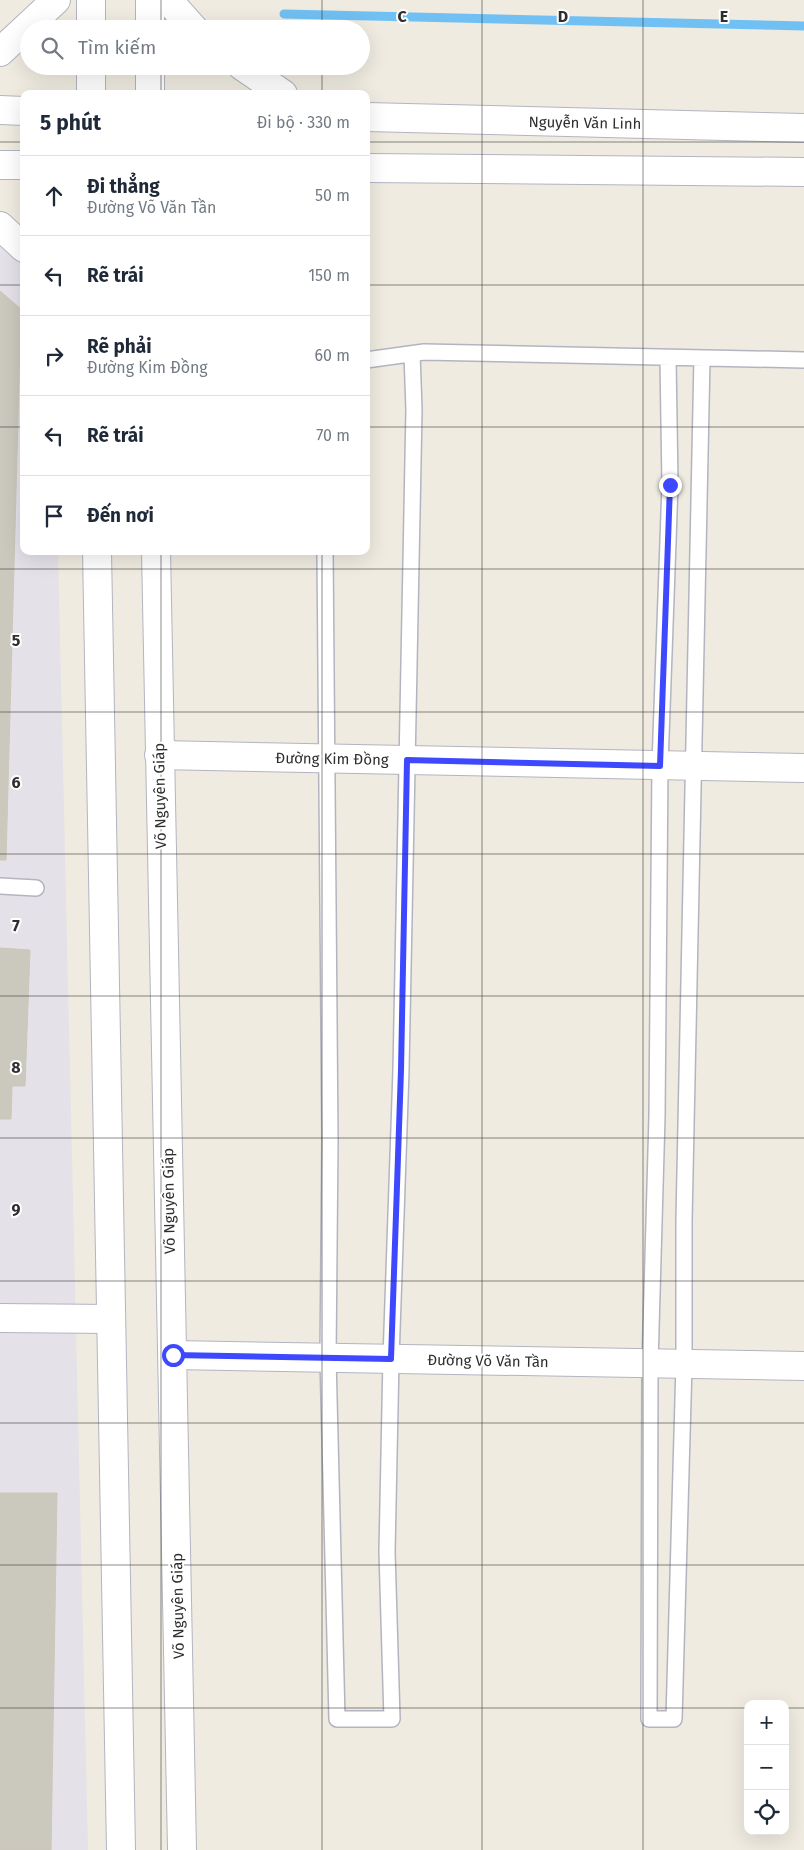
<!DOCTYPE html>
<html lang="vi">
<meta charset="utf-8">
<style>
body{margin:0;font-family:"Fira Sans",sans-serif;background:#f2f2f3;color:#1f2937}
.controls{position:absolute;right:15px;bottom:15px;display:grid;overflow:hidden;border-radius:10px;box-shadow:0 5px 20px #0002}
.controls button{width:45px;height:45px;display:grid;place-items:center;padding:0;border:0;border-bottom:1px solid #e0e1e3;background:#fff;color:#1f2937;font:25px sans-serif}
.stop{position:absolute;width:15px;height:15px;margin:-11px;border:4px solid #3e49ff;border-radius:50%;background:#fff}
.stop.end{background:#3e49ff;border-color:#fff;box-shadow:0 1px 5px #0008}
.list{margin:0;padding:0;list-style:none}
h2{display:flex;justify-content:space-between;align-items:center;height:65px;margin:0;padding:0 20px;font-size:21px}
h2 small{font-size:16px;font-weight:400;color:#747a83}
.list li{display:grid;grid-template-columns:32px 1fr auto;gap:15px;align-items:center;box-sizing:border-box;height:80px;padding:0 20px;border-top:1px solid #e0e1e3}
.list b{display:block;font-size:19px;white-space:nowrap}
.list p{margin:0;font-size:16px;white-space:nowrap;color:#747a83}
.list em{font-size:16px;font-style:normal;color:#747a83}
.icon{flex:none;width:28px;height:28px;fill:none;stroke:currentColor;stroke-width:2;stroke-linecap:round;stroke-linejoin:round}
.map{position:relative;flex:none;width:804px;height:1850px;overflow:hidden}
.search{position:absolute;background:#fff;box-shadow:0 5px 20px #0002;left:20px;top:20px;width:350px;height:55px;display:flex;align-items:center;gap:12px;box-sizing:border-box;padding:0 18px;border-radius:28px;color:#747a83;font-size:19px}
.panel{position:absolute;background:#fff;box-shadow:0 5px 20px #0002;left:20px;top:90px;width:350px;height:465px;border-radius:10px}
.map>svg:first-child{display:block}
</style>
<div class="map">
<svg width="804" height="1850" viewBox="0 0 804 1850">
<rect width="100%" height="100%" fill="#efebe0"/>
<path fill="#e4e1e8" d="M0 237 24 261V551H58L88 1850H0Z"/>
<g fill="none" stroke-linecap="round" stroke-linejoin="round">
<path stroke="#71c0f3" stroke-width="9" d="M284 14 804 26"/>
</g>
<path fill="#cbc9be" stroke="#cbc7b9" d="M0 291 21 309 6 860H0Z
M0 948 30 950 25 1086H12L11 1119H0Z
M0 1493H57L51 1850H0Z"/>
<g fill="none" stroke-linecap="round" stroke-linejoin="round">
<defs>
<path id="service" d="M668 358 670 485 660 765 657 1116 650 1364 649 1719H674L684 1364V1221L702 358
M366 360 424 352 804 360
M325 551 330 1140 328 1358 337 1719H392L387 1552 391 1359 401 1070 414 410 412 354
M0 886 36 888"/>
<path id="minor" d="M159 755 804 768
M0 1318 111 1319"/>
<path id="tertiary" d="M173 1355 804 1366"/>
<path id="secondary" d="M168 0 194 29
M91 29V0
M150 29V0
M0 52 56 0
M242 66 283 94
M91 94V66
M150 94V66
M0 110 24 111
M366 117 804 128
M0 165H24
M366 168 804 172
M0 226 24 248
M97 551 121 1850
M156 551 182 1850"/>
</defs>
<use href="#service" stroke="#b4b4c1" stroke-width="18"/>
<use href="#minor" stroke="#b4b4c1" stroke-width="30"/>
<use href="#tertiary" stroke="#b4b4c1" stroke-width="30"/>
<use href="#secondary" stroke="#b4b4c1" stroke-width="30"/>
<use href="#service" stroke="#fff" stroke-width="15"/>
<use href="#minor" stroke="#fff" stroke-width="28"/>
<use href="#tertiary" stroke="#fff" stroke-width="28"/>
<use href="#secondary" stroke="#fff" stroke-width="28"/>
</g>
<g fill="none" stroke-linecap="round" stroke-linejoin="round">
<path stroke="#3e49ff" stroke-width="6" d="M173 1355 391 1359 401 1070 407 760 660 766 670 485"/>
</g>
<path fill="none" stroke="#2e2e2e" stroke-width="1" stroke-opacity="0.55" d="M161 0V29M322 0V29M482 0V1850M643 0V1850M161 66V94M322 66V94M0 142H24M366 142H804M0 285H24M366 285H804M0 427H24M366 427H804M161 551V1850M322 551V1850M0 569H804M0 712H804M0 854H804M0 996H804M0 1138H804M0 1281H804M0 1423H804M0 1565H804M0 1708H748M785 1708H804"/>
<g text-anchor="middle" stroke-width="4" stroke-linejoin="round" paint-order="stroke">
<g font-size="15" fill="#2e2e2e" stroke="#fff">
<text transform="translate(585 123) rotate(1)" y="5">Nguyễn Văn Linh</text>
<text transform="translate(332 759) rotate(1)" y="5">Đường Kim Đồng</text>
<text transform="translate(160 796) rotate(-91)" y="5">Võ Nguyên Giáp</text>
<text transform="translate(169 1201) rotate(-91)" y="5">Võ Nguyên Giáp</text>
<text transform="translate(488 1361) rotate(1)" y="5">Đường Võ Văn Tần</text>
<text transform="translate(178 1606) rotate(-91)" y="5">Võ Nguyên Giáp</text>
</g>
</g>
<g font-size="16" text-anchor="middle" font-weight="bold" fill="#2e2e2e" stroke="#fff" stroke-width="4" stroke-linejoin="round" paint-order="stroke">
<text x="402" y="22">C</text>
<text x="563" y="22">D</text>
<text x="724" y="22">E</text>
<text x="16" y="646">5</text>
<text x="16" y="788">6</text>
<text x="16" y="931">7</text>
<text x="16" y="1073">8</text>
<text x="16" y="1215">9</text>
</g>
</svg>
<div class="controls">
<button>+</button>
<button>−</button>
<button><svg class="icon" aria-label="locate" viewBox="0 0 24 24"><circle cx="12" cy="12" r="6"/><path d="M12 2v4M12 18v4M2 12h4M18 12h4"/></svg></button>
</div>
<div class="stop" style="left:173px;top:1355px"></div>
<div class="stop end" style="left:670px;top:485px"></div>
<div class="search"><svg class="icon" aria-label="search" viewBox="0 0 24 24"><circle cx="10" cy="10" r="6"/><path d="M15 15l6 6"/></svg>Tìm kiếm</div>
<section class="panel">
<h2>5 phút<small>Đi bộ · 330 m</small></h2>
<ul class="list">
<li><svg class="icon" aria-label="ahead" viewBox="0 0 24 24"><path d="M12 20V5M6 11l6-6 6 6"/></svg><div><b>Đi thẳng</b><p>Đường Võ Văn Tần</p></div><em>50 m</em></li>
<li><svg class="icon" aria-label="left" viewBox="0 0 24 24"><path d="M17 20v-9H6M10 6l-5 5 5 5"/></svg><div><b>Rẽ trái</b></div><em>150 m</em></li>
<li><svg class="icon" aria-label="right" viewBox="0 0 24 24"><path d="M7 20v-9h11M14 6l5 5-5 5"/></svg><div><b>Rẽ phải</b><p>Đường Kim Đồng</p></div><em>60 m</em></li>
<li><svg class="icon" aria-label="left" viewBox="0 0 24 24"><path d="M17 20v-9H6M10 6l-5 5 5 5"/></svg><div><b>Rẽ trái</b></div><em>70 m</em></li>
<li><svg class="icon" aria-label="arrive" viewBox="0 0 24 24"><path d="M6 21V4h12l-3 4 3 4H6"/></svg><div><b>Đến nơi</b></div></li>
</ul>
</section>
</div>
